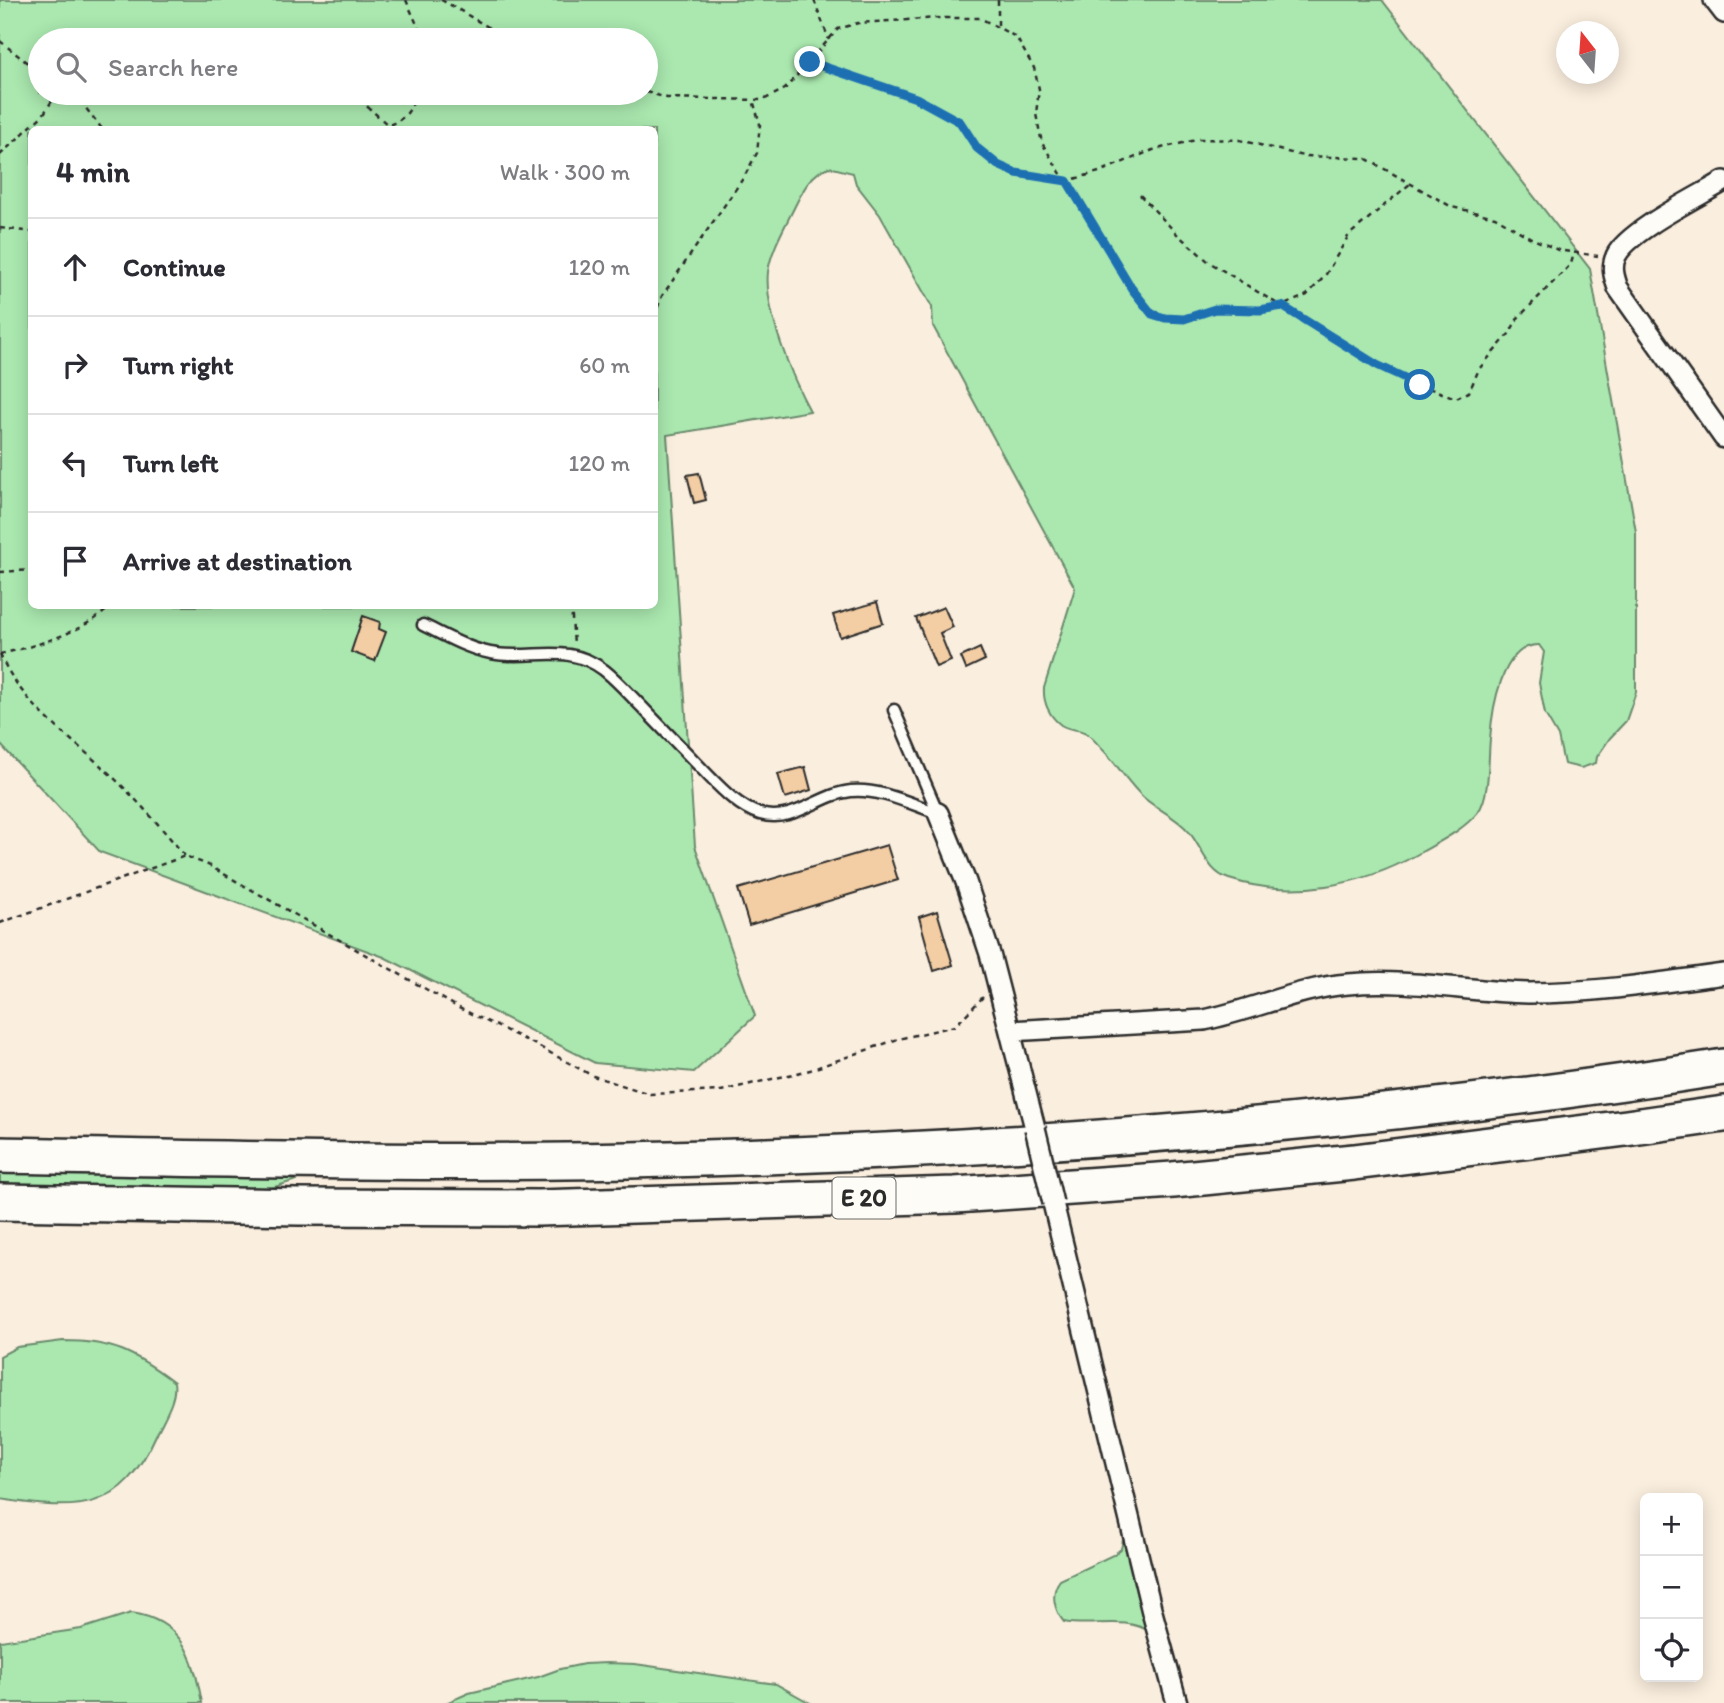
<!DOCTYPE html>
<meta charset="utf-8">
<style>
body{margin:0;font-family:Itim,sans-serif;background:#f7f7f7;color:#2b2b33}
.controls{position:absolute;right:21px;bottom:21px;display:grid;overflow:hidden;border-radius:10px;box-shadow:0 4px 18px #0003}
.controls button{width:63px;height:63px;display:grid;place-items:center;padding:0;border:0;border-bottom:2px solid #e1e1e2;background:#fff;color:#2b2b33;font:35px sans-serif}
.compass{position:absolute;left:1556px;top:21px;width:63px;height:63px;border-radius:50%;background:#fff;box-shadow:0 4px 18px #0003;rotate:343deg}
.stop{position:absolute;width:21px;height:21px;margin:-16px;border:5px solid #1f6fb2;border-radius:50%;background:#fff}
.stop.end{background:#1f6fb2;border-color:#fff;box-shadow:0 2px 7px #0008}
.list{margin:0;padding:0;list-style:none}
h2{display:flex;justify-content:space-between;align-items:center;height:91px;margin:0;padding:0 28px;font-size:30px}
h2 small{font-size:23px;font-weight:400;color:#7c7c81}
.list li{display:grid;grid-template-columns:46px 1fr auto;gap:21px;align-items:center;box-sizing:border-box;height:98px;padding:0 28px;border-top:2px solid #e1e1e2}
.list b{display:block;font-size:26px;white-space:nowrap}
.list em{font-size:23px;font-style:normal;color:#7c7c81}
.icon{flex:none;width:38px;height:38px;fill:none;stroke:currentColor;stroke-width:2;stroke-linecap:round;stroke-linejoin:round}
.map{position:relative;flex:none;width:1724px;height:1703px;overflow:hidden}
.search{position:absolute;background:#fff;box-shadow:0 4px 18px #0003;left:28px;top:28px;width:630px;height:77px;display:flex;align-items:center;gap:18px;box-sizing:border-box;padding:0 24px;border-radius:38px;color:#7c7c81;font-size:26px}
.panel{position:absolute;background:#fff;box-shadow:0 4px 18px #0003;left:28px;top:126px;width:630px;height:483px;border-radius:10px}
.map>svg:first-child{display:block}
</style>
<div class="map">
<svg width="1724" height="1703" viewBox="0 0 1724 1703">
<rect width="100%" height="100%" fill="#faeede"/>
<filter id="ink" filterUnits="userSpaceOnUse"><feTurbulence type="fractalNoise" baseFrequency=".0143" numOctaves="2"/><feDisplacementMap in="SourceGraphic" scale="14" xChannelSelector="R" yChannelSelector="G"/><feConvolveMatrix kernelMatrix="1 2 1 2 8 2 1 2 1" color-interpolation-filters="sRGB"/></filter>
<g filter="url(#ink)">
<path fill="#aae8af" stroke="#6a8a6d" stroke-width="2" fill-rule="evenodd" d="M0 0H1382L1590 269 1636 532V692L1626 721 1610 738 1597 757 1596 763 1581 768 1564 764 1558 736 1545 714 1539 683 1544 652 1539 645C1501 644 1492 711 1490 739 1488 759 1490 796 1478 812 1464 830 1437 843 1418 854 1362 886 1291 899 1229 879 1207 872 1202 847 1189 832 1177 817 1156 809 1143 797 1129 784 1118 766 1105 752 1099 746 1093 738 1086 733 1079 729 1068 730 1061 725 1049 716 1043 702 1044 688L1075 588 933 326 932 307 880 215 856 184 853 173 829 167C809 174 801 194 792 212 783 230 771 251 768 272 764 309 792 378 810 411L667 435 695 846 755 1016 694 1072 595 1063 384 957 100 852 0 744ZM40 40H646V93H40ZM32 130H654V606H32Z
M0 1167 321 1172 256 1193 0 1190Z
M63 1341C113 1341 134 1352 174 1382 177 1399 164 1418 157 1433 121 1514 79 1511 0 1499V1356L17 1347Z
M1123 1540 1150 1632C1126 1615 1092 1628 1064 1622 1054 1610 1050 1593 1060 1580L1113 1555 1121 1549Z
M131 1613C183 1620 194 1658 202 1703H0V1641L81 1629Z
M607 1663 635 1664 776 1684 810 1703H446L469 1693 538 1677 560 1669 584 1664Z"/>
<path fill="#f3cda3" stroke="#2b2b2b" stroke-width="2" d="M699 473 706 500 694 503 687 475Z
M877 602 883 623 840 637 833 615Z
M944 607 953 627 940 633 951 661 936 667 916 618Z
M363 616 380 622 379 629 386 632 375 661 351 652Z
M980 648 985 660 966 669 961 657Z
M805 767 811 790 785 798 778 774Z
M887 845 898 880 749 925 738 889Z
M937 911 953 965 934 971 919 917Z"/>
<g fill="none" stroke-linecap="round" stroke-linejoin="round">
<defs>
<path id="service" d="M423 625C446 636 471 651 497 654 537 659 568 643 604 670 618 681 630 695 642 707 662 728 682 748 702 769 718 785 737 807 760 814 794 824 819 794 851 791 879 788 911 804 938 813
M894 710 938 813"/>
<path id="minor" d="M1714 0 1724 13
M1724 181C1698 197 1628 231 1616 256 1611 267 1614 277 1618 288L1724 438
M938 813 966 882 990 954 1035 1128
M1010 1031 1204 1020C1253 1010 1299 988 1348 984 1409 978 1468 992 1528 993 1594 993 1659 983 1724 974
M1053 1203 1152 1612 1177 1703"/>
<path id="motorway" d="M0 1155C223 1159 446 1165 669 1159 1022 1150 1375 1122 1724 1067
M0 1202 299 1207 538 1208 955 1195 1173 1180 1354 1162 1626 1128 1724 1114"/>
</defs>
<use href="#service" stroke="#2b2b2b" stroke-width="15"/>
<use href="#minor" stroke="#2b2b2b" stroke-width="24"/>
<use href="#motorway" stroke="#2b2b2b" stroke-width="40"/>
<path stroke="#2b2b2b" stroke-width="2.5" stroke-dasharray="5 5" stroke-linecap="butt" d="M406 0 424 40
M441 0C467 13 491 32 518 40
M814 0 829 40
M998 0V28
M0 41 40 73
M810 62 916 98 960 122 977 148 998 165 1016 174 1067 181 1099 172 1153 150 1200 139 1240 140 1303 156 1365 158 1452 207 1495 217 1531 238 1558 250 1598 256
M646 92 667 98 763 100 785 89 838 29 858 23 939 18H980L1016 37 1034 68 1039 89 1036 114 1042 143 1132 289 1152 315 1165 318 1184 319 1215 309 1260 311 1282 306 1307 295 1325 276 1349 235 1411 183
M74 93 103 130
M76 93H88
M352 93 388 125C406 120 411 109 417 93
M0 155 43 115 57 93
M1140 195 1178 235 1209 262 1377 365 1420 385 1456 398 1469 392 1479 369 1509 334 1518 318 1571 264 1574 253
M0 228 32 232
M654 317 662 296 744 177 757 153 760 124 753 100
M0 572 32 570
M571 606 574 644
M0 654C22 706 72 738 112 776 138 801 162 828 185 856
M0 654C36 646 84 632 111 606
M0 923 185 856 208 865 459 1008 534 1044 593 1076 650 1094 721 1091 810 1070 898 1039 955 1026 983 997"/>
<use href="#service" stroke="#fdfcf7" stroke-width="10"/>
<use href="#minor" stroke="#fdfcf7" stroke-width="19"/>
<use href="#motorway" stroke="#fdfcf7" stroke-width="35"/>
<defs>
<path id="minor-bridge" d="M1035 1128 1053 1203"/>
</defs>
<use href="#minor-bridge" stroke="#2b2b2b" stroke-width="24" stroke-linecap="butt"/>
<use href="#minor-bridge" stroke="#fdfcf7" stroke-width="19"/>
</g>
</g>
<g fill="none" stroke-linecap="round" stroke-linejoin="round" filter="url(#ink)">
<path stroke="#1f6fb2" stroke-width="9" d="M810 62 916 98 960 122 977 148 998 165 1016 173 1067 181 1132 289 1152 314 1165 318 1184 319 1215 309 1260 310 1282 306 1377 365 1420 385"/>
</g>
<g text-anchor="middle" stroke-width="7" stroke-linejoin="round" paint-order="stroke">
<rect fill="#fdfcf7" stroke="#6a6a68" stroke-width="2" x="832.5" y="1177.5" width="63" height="41" rx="5"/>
<g font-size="24" font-weight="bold" fill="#2b2b2b">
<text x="864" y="1206">E 20</text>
</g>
</g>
</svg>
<div class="controls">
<button>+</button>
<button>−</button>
<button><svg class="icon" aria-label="locate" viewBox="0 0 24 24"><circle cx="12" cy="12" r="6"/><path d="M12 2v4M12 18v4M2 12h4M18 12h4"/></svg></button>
</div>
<svg class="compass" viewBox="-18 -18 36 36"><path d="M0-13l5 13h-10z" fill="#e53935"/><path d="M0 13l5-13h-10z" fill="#7c7c81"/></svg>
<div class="stop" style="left:1420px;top:385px"></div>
<div class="stop end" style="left:810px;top:62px"></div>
<div class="search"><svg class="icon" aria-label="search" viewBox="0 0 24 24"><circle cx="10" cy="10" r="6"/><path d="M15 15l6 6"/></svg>Search here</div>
<section class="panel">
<h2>4 min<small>Walk · 300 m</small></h2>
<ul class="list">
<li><svg class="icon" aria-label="ahead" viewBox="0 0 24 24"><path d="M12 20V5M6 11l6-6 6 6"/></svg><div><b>Continue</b></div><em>120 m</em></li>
<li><svg class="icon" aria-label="right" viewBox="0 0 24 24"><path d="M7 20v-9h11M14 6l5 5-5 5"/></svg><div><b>Turn right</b></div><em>60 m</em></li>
<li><svg class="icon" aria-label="left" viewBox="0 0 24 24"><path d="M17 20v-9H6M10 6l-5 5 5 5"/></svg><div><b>Turn left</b></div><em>120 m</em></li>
<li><svg class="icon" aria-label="arrive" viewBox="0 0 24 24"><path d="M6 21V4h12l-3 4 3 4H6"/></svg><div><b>Arrive at destination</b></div></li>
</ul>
</section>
</div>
